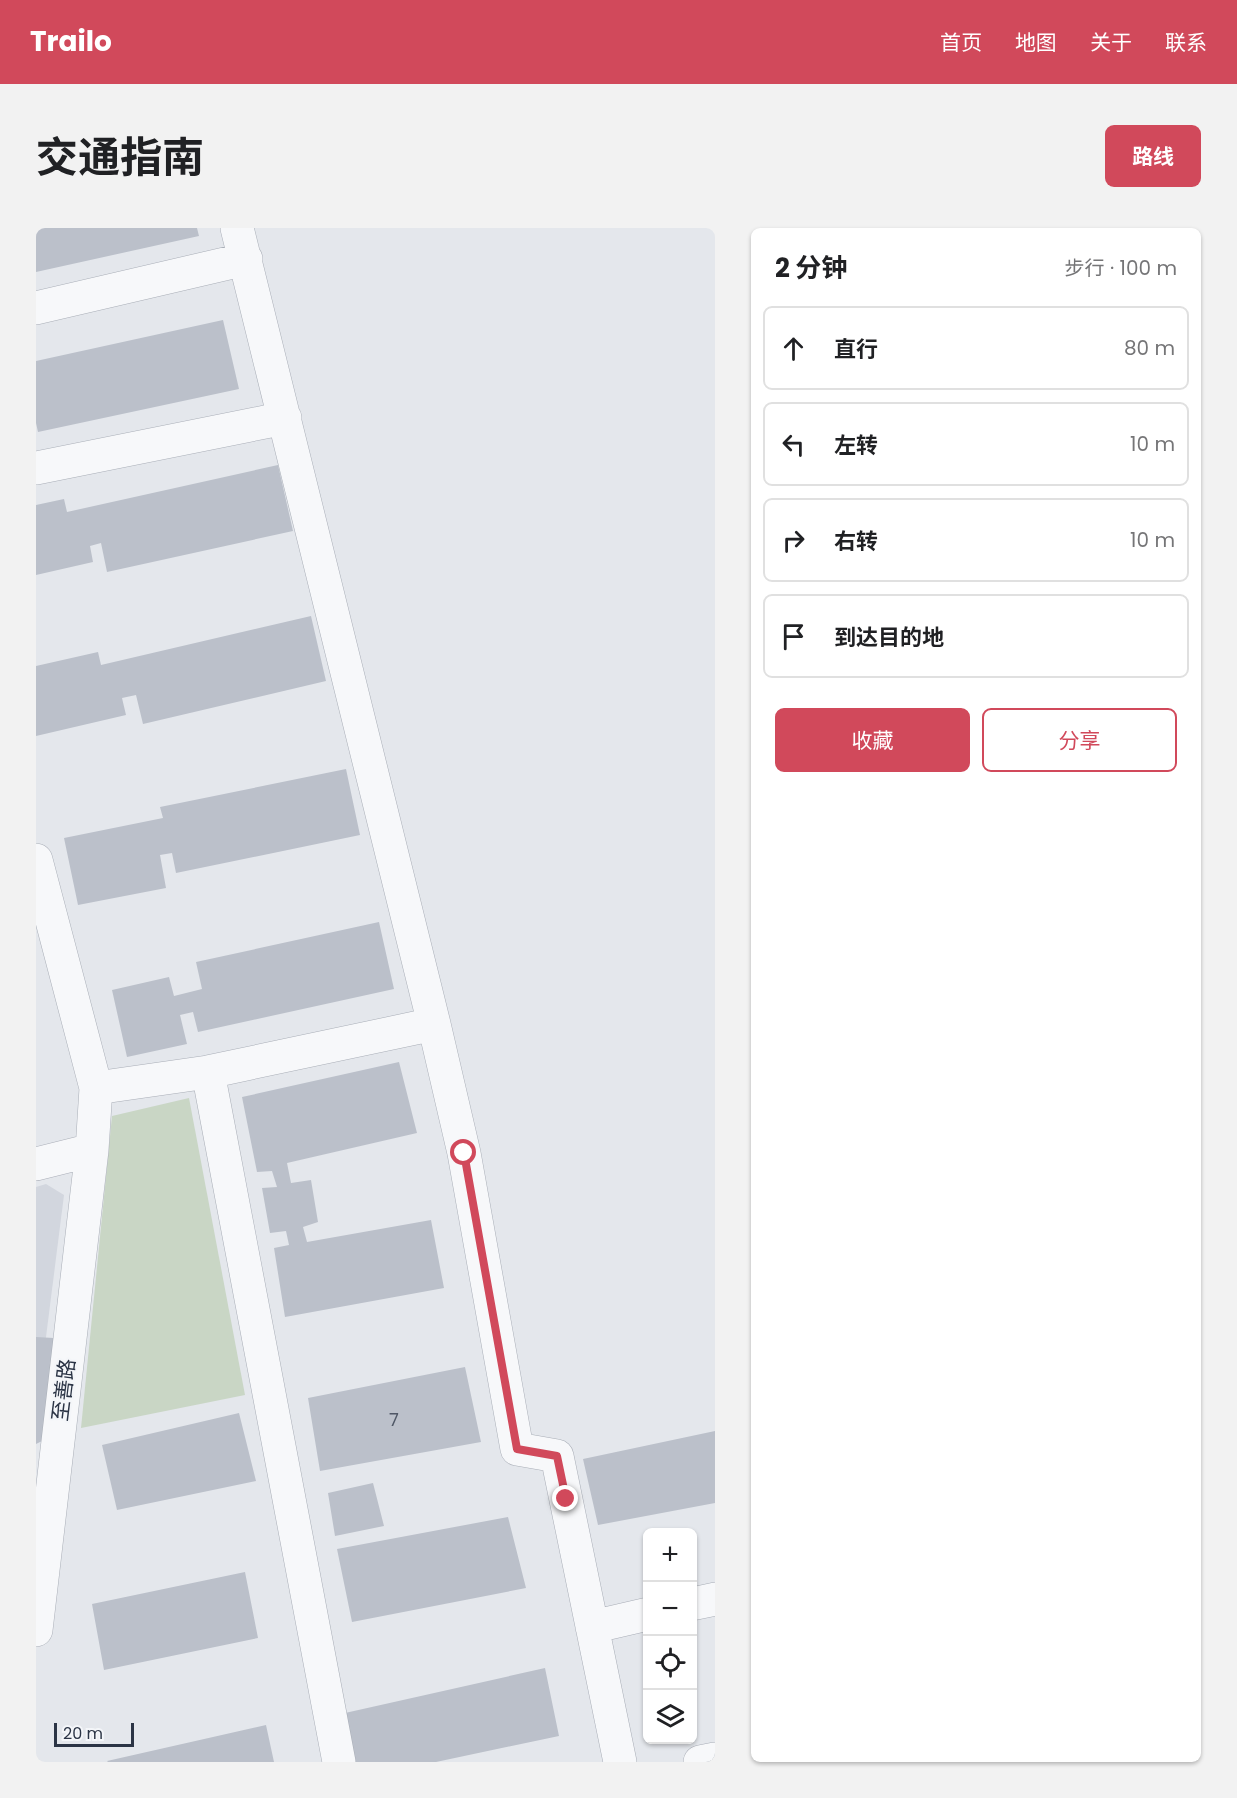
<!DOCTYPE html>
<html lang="zh">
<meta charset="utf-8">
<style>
body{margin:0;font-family:Poppins,"Noto Sans SC",sans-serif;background:#f2f2f2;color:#202124}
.controls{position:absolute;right:18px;bottom:18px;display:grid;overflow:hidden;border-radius:9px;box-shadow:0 2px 4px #0004}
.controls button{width:54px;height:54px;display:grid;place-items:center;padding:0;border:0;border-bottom:2px solid #e0e0e0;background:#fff;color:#202124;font:30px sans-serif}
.scale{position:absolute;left:18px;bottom:15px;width:80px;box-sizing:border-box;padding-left:6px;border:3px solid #2b3445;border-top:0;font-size:16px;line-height:21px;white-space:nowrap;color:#2b3445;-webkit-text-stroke:4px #f4f6f9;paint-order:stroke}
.stop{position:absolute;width:18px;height:18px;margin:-14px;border:4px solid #d1495b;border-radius:50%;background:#fff}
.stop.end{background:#d1495b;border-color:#fff;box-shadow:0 2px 6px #0008}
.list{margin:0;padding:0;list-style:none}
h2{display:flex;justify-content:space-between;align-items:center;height:78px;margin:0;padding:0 24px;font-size:26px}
h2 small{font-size:20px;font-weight:400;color:#757577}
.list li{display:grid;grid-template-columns:39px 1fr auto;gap:18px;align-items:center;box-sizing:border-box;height:84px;margin:0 12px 12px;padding:0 12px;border:2px solid #e0e0e0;border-radius:9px}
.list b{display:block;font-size:22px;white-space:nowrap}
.list em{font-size:20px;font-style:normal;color:#757577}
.actions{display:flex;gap:12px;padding:18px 24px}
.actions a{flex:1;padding:14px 0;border:2px solid #d1495b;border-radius:9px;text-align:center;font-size:21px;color:#d1495b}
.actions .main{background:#d1495b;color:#fff}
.icon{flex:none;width:33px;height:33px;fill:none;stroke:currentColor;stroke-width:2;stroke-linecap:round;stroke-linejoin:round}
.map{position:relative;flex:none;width:679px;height:1534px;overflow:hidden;border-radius:9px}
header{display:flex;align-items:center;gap:36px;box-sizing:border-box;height:84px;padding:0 30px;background:#d1495b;color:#fff}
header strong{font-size:28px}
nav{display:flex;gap:33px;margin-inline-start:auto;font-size:21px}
.intro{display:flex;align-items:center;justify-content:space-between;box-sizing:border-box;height:144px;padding:0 36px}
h1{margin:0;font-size:42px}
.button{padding:15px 27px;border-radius:9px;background:#d1495b;color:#fff;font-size:21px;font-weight:700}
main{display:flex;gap:36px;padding:0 36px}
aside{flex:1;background:#fff;border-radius:9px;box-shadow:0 2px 4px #0004}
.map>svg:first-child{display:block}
</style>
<header>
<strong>Trailo</strong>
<nav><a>首页</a><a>地图</a><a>关于</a><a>联系</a></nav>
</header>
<div class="intro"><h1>交通指南</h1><a class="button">路线</a></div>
<main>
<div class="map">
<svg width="679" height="1534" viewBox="0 0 679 1534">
<rect width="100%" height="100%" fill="#e4e7ec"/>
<path fill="#d2d6de" d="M10 956 28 967 0 1188V959Z"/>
<path fill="#c9d6c5" d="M153 870 209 1167 45 1200 76 888Z"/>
<path fill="#bbc0ca" d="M0 0H161L163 8 0 44Z
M187 92 203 161 2 204 0 195V133Z
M242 237 257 303 71 344 65 315 54 318 57 334 0 347V277L28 271 31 284Z
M275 388 290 453 107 496 100 467 86 470 90 487 0 508V438L62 424 65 437Z
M310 541 324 607 140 645 136 625 124 627 130 660 42 677 28 610 127 590 124 579Z
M343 694 358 761 162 804 157 784 144 787 151 816 91 829 76 762 133 749 138 768 166 761 160 734Z
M363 834 381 905 251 935 255 955 275 952 282 994 267 999 271 1014 395 992 408 1060 249 1089 238 1020 253 1017 250 1003 234 1005 226 960 241 959 236 943 221 944 206 869Z
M0 1109 18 1110 6 1213 0 1216Z
M429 1139 445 1214 284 1243 272 1170Z
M203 1185 220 1253 81 1282 66 1217Z
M679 1203V1275L562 1297 547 1231Z
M337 1255 348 1298 299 1308 292 1265Z
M472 1289 490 1360 316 1394 301 1321Z
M209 1344 222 1410 68 1442 56 1376Z
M509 1440 523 1508 400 1534H319L309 1485Z
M230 1497 238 1534H72L71 1533Z"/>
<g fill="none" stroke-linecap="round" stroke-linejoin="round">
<defs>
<path id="minor" d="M201 0 398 796 428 925 481 1221 521 1228 584 1534
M0 80 210 31
M0 240 249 190
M0 632 60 860
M172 844 303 1534
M0 936 56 922
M656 1376 679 1371
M556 1399 612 1386
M0 1402 56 922 60 860 172 844 398 796
M664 1534 679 1531"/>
</defs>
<use href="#minor" stroke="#a9aeb7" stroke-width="34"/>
<use href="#minor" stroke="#f7f8fa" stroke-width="33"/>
</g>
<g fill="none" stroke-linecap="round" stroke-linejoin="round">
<path stroke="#d1495b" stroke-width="8" d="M428 925 481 1221 521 1228 530 1271"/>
</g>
<g text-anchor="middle" stroke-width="4.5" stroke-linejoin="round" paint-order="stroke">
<g font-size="18" fill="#4f5766">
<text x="358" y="1198">7</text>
</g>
<g font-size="21" fill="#2b3445" stroke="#f4f6f9">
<text transform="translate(28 1162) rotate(-83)" y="7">至善路</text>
</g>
</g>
</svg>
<div class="controls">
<button>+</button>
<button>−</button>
<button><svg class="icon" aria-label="locate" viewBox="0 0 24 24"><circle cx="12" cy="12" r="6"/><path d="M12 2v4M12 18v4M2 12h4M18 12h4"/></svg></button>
<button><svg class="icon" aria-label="layers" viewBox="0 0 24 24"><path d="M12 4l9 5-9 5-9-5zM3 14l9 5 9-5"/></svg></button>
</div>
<div class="scale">20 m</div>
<div class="stop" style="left:428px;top:925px"></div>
<div class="stop end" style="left:530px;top:1271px"></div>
</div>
<aside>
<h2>2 分钟<small>步行 · 100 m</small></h2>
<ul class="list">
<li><svg class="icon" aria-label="ahead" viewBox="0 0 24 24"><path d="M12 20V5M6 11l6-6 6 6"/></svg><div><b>直行</b></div><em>80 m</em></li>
<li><svg class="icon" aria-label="left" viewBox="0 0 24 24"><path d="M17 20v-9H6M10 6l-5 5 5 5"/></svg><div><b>左转</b></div><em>10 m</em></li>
<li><svg class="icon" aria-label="right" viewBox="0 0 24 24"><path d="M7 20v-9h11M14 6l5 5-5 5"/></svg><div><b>右转</b></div><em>10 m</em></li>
<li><svg class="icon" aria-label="arrive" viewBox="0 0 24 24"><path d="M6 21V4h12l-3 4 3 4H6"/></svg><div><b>到达目的地</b></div></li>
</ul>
<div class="actions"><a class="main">收藏</a><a>分享</a></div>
</aside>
</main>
